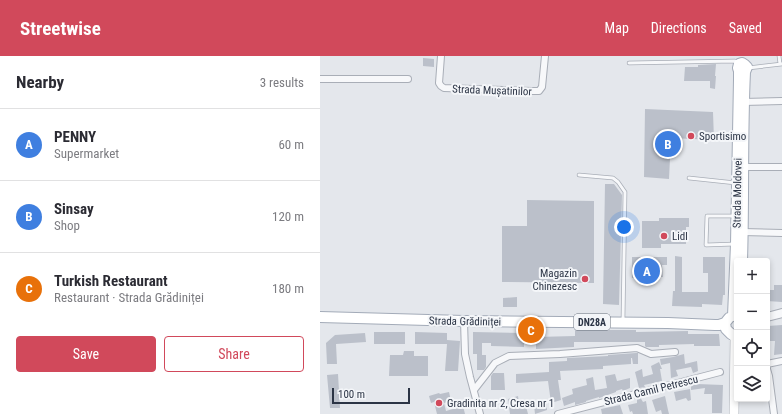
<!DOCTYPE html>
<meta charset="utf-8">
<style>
body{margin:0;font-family:"Roboto Condensed",sans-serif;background:#f2f2f3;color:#2b2b33}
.controls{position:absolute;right:12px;bottom:12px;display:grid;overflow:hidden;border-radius:4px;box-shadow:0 2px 6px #0003}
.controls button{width:36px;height:36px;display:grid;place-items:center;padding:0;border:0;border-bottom:1px solid #e1e1e2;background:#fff;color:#2b2b33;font:20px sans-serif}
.scale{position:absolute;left:12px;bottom:10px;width:78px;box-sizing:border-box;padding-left:4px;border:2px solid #2b3445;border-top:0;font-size:11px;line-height:14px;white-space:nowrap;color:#2b3445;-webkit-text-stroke:3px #f4f6f9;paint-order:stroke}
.you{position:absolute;left:304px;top:171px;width:14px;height:14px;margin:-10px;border:3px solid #fff;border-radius:50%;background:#1a73e8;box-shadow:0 0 0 6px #1a73e833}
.badge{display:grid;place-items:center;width:26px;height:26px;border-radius:50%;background:#d1495b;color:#fff;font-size:13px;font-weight:700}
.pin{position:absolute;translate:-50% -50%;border:2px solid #fff;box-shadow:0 1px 4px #0006}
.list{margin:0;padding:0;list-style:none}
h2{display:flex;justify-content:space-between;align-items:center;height:52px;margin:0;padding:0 16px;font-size:17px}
h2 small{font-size:13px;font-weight:400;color:#7c7c81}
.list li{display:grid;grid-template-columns:26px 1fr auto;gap:12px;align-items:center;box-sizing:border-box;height:72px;padding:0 16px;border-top:1px solid #e1e1e2}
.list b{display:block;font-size:15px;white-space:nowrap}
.list p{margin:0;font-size:13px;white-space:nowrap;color:#7c7c81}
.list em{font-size:13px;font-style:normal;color:#7c7c81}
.actions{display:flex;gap:8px;padding:12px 16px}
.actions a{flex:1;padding:9px 0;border:1px solid #d1495b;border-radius:4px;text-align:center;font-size:14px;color:#d1495b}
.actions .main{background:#d1495b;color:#fff}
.icon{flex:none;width:22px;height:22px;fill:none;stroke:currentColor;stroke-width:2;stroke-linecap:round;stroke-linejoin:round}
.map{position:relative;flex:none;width:462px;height:358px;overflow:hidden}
header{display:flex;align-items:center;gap:24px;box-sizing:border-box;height:56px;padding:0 20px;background:#d1495b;color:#fff}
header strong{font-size:19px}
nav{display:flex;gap:22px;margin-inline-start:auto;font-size:14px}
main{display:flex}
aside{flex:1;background:#fff}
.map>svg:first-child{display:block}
</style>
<header>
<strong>Streetwise</strong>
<nav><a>Map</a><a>Directions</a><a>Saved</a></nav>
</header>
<main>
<aside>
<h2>Nearby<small>3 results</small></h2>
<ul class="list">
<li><span class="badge" style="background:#3f7fe0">A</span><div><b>PENNY</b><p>Supermarket</p></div><em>60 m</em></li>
<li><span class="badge" style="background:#3f7fe0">B</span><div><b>Sinsay</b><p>Shop</p></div><em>120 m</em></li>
<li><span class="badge" style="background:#e8710a">C</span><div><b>Turkish Restaurant</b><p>Restaurant · Strada Grădiniței</p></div><em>180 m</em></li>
</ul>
<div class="actions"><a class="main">Save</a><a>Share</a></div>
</aside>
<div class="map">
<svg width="462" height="358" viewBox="0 0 462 358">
<rect width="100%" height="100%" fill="#e4e7ec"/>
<path fill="#bbc0ca" d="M103 2 114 3V11L103 10Z
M396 8 395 20H396L395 33 390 32V25H364L365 11H378V9Z
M325 53 393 56 394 84 351 82 349 123 324 121Z
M285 128H294L302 139 299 249 283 248Z
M207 144 274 145V227L182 226V170H207Z
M339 162H369V171H366V188H341V192H322V165H339Z
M355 200 362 201V236H388V217H383V201H405V239H403L402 249 382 248V251L352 250 353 235H355Z
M312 201H347V209H342L343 221 312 222Z
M454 229H462V246L447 245V234H454Z
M197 241V251H183V242Z
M462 269V298L454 299 455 285H448V270Z
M255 274H316V276L368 275V278H399L400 290H374V288L339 289V291H326L325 290V286H254V291L216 293V281L255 280Z
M54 276H85V288H54Z
M95 276 127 277V284L140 285 138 315H125L127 288H95Z
M153 276 204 277V291L171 290V287H162V299H166V311L164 314H157V298H153Z
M45 277 46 286 16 288 17 308H7L6 287 15 279Z
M84 295H94V300H108V320H69L70 299H83Z
M316 297H318V308H313L312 302H311V308L283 310V313L240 315 241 324H238L241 344 231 347 228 325 196 327V318L229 316V306L247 305V302L288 300V299Z
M364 298 365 308 377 305 378 315 373 317 371 311 356 314 358 320 351 322 350 307 341 309 340 303 353 301Z
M339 306 342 313H340L342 325 324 329 325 331 319 332 315 316 322 313 323 321 333 318 331 310Z
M173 317H184L185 334H171V320Z
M18 318 20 352H10L7 319Z
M295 318 297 325 310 322V332L303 335 302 333 296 335V336L279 342V341L266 345V346L255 349V346L244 350 242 342 253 338 252 333 267 329 266 323 273 321 275 334 287 332 285 320Z
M377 327V328L403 329 402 357H392V338H384L385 332 371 334V328Z
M370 333 371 344 368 345 366 342 356 345 354 336Z
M129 336 131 345 124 347 126 355 143 350 145 358H117L114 346 111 347 109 340 119 337 120 338Z
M198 340 199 347 205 346 208 358H190L188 343Z
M345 340 348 354 349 358H342L341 354 336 356 332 344Z
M320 341 323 346 326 345 328 358H313L312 355 310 356 308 349 317 347V342Z
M227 346V354L215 358 214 349Z
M300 349 303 358H282L281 353Z"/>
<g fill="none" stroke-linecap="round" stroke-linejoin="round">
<defs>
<path id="service" d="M459 0 460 8
M309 7 415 5 416 8
M428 12 462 8
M259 119 293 122 298 126 305 136 303 264
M369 122 416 127
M415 160H387L386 189 415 188"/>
<path id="minor" d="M121 0 119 27 121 30 124 32 212 35H219L222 31 225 0
M0 23H88
M423 46 462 45
M423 111H462
M422 176 462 177
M144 265 145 298 150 321 160 358
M447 308 462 305
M447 313 449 320 454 358
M154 334 175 307 189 300 240 298 317 292 331 298 355 296
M238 358 400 316"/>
<path id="tertiary" d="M447 261 462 257"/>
<path id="secondary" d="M411 278 415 282 414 358"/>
<path id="primary" d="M413 260 416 188 419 23V15L418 12 419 8 422 7 425 9 427 11 425 16C422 79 424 142 422 205
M0 261 144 265 348 267 395 269H399L405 267
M409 262 405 267 406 273 411 278 417 279"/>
</defs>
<use href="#service" stroke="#a9aeb7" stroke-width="4.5"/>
<use href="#minor" stroke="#a9aeb7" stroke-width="8"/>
<use href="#tertiary" stroke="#a9aeb7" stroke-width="10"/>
<use href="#secondary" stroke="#a9aeb7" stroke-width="10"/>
<use href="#primary" stroke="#a3abb8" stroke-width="12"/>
<use href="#service" stroke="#f7f8fa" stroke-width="3"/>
<use href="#minor" stroke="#f7f8fa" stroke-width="6"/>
<use href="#tertiary" stroke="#f7f8fa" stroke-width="8"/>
<use href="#secondary" stroke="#fff" stroke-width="9"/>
<use href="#primary" stroke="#fff" stroke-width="10"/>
</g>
<g fill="#d1495b" stroke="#f4f6f9" stroke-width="1.5">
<circle cx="371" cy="80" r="4"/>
<circle cx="344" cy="180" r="4"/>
<circle cx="265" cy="223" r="4"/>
<circle cx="119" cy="347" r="4"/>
</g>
<g text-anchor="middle" stroke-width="4" stroke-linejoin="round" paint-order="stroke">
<rect fill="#f4f6f9" stroke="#676e7b" stroke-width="1" x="254" y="258" width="36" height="16" rx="3"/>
<g font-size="10" font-weight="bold" fill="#2b3445">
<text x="272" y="270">DN28A</text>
</g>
<g font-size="11" fill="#2b3445" stroke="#f4f6f9">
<text transform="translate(172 34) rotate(2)" y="4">Strada Mușatinilor</text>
<text transform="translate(417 137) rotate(-89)" y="4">Strada Moldovei</text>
<text transform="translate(145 265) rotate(1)" y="4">Strada Grădiniței</text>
<text transform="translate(331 334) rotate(-14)" y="4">Strada Camil Petrescu</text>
</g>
<g font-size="11" fill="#2b3445" stroke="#f4f6f9" text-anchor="start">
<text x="379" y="84">Sportisimo</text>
<text x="352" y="184">Lidl</text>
<text x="257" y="221" text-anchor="end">Magazin<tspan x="257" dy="13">Chinezesc</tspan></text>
<text x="127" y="351">Gradinita nr 2, Cresa nr 1</text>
</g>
</g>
</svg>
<div class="controls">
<button>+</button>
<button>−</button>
<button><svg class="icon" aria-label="locate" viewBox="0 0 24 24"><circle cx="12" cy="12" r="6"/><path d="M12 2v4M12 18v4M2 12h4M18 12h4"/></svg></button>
<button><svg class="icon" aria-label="layers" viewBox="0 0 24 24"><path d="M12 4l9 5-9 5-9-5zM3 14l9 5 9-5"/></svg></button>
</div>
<div class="scale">100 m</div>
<div class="you"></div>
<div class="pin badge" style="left:327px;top:215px;background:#3f7fe0">A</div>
<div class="pin badge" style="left:348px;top:88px;background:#3f7fe0">B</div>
<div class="pin badge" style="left:211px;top:274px;background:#e8710a">C</div>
</div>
</main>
